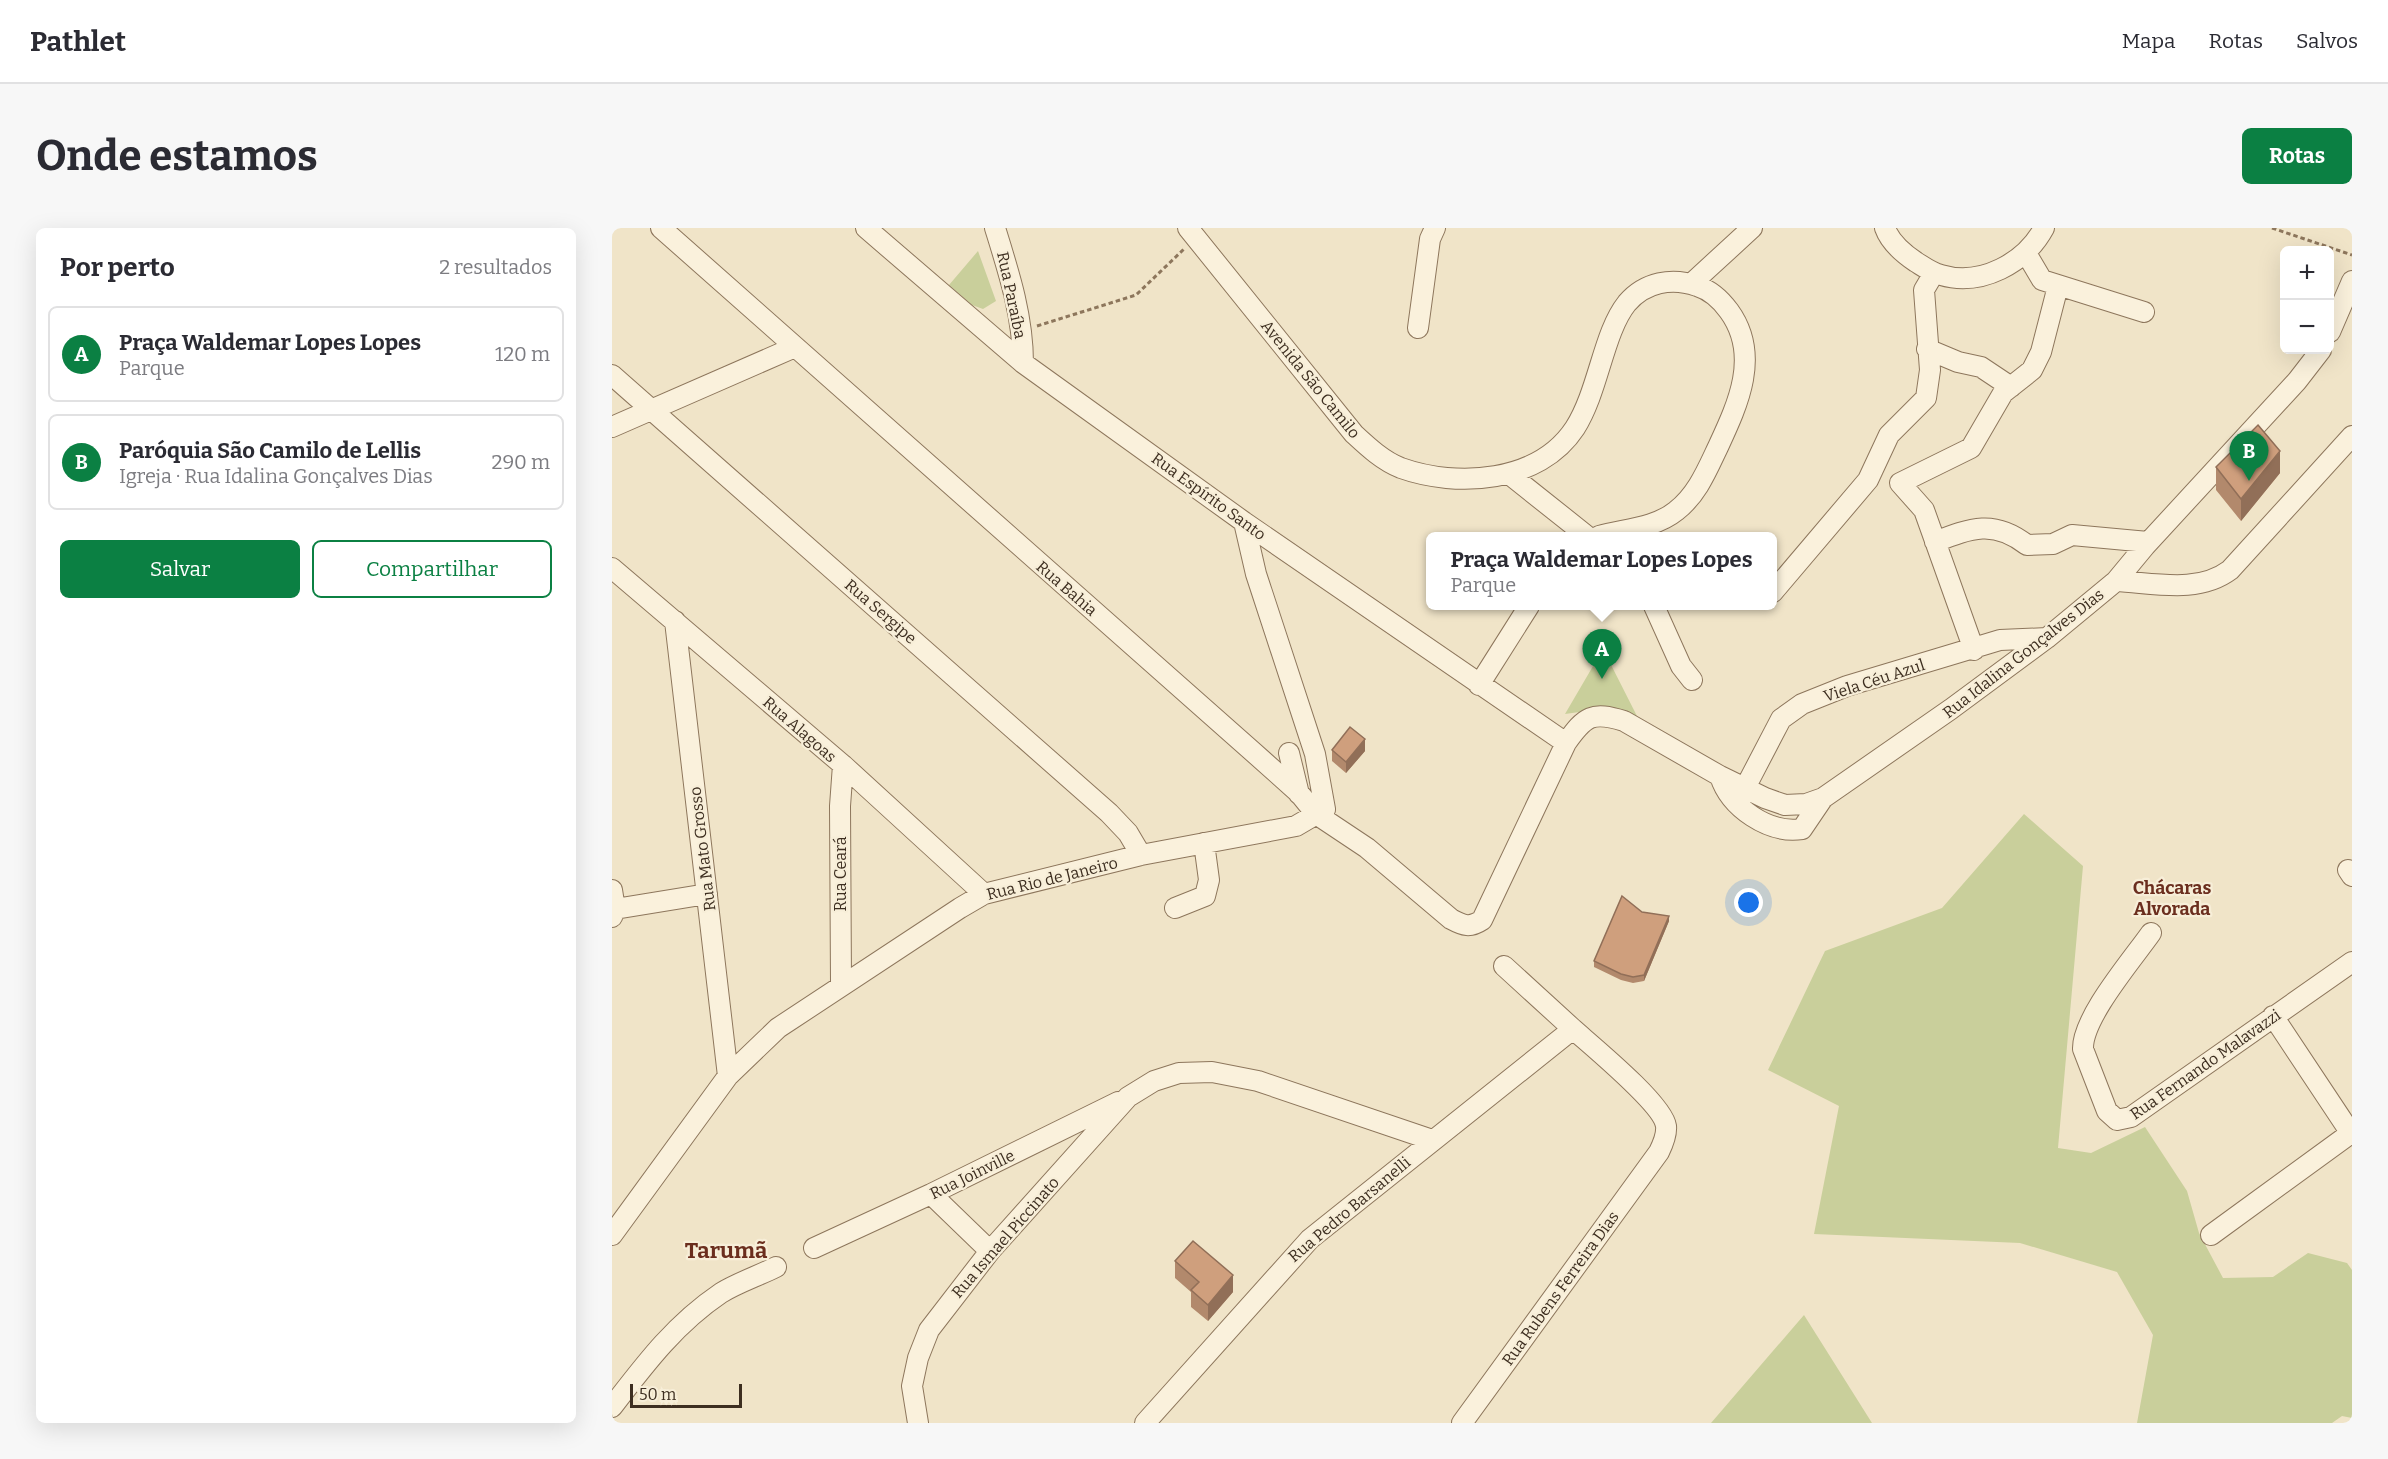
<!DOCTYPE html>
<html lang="pt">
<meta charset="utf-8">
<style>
body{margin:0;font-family:Bitter,serif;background:#f7f7f7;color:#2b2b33}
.controls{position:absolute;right:18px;top:18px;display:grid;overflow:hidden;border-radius:9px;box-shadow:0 6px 24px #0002}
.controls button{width:54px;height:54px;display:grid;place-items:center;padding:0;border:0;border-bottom:2px solid #e1e1e2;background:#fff;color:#2b2b33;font:30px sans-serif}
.scale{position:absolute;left:18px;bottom:15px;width:112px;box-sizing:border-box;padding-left:6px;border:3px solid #3d2e20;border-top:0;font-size:16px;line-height:21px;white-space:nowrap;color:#3d2e20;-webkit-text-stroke:4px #f7eed8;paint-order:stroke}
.you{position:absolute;left:1137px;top:675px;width:21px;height:21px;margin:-15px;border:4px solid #fff;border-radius:50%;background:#1a73e8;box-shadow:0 0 0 9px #1a73e833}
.badge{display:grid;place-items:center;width:39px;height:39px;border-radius:50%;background:#0b8043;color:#fff;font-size:20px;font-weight:700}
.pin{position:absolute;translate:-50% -50px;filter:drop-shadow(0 2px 3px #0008)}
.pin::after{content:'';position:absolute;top:32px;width:21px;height:18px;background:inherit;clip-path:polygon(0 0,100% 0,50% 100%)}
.popup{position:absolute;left:814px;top:304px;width:351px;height:78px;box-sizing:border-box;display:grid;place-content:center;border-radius:9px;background:#fff;filter:drop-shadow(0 2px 4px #0005);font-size:20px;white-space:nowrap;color:#7c7c81}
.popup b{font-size:22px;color:#2b2b33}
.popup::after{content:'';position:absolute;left:50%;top:100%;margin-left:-12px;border:12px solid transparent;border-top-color:#fff}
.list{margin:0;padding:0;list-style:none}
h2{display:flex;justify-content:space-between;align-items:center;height:78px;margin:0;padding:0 24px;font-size:26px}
h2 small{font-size:20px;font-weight:400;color:#7c7c81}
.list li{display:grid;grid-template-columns:39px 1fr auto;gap:18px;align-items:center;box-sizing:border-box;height:96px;margin:0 12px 12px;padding:0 12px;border:2px solid #e1e1e2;border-radius:9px}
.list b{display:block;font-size:22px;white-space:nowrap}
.list p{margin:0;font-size:20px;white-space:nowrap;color:#7c7c81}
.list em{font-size:20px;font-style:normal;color:#7c7c81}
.actions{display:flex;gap:12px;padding:18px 24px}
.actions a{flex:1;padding:14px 0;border:2px solid #0b8043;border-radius:9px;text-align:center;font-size:21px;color:#0b8043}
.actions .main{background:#0b8043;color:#fff}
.map{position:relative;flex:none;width:1740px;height:1195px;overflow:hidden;border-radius:9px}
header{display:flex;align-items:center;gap:36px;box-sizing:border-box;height:84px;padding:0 30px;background:#fff;border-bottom:2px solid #e1e1e2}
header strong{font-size:28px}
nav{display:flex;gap:33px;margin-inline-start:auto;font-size:21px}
.intro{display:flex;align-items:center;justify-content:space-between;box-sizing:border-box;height:144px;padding:0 36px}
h1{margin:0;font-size:42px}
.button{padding:15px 27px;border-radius:9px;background:#0b8043;color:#fff;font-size:21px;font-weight:700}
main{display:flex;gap:36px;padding:0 36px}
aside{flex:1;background:#fff;border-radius:9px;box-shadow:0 6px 24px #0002}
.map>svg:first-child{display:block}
</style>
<header>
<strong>Pathlet</strong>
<nav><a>Mapa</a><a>Rotas</a><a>Salvos</a></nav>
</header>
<div class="intro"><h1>Onde estamos</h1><a class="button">Rotas</a></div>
<main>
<aside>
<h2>Por perto<small>2 resultados</small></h2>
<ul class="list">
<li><span class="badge">A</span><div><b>Praça Waldemar Lopes Lopes</b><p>Parque</p></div><em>120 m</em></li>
<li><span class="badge">B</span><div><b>Paróquia São Camilo de Lellis</b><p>Igreja · Rua Idalina Gonçalves Dias</p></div><em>290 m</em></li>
</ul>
<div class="actions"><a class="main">Salvar</a><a>Compartilhar</a></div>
</aside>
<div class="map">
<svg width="1740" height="1195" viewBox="0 0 1740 1195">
<rect width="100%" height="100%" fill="#f0e4c8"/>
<path fill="#c9cf9b" d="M366 23 384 73 371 81 360 77 337 57Z
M991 421 1028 494 989 481 953 486Z
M1412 586 1471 638 1446 920 1479 925 1533 899 1575 963 1587 1005 1611 1050 1661 1049 1696 1025 1735 1035 1740 1042V1190L1730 1188 1720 1195H1525L1541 1107 1505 1044 1408 1015 1202 1006 1227 878 1156 842 1213 723 1330 680Z
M1192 1087 1260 1195H1099Z"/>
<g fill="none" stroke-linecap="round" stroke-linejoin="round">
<defs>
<path id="minor" d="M49 0 640 523 687 565 704 586 755 620 839 691C852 698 858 700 870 692L954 515C973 488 980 483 1012 493L1108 548 1153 570 1173 577 1194 576 1211 570 1339 481 1435 410 1504 353 1533 318 1685 153 1709 122
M254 0 411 135 632 294 954 515
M383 0C397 45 411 88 411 135
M576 0 742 206C756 219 771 233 789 240 845 260 927 255 963 200 987 162 991 105 1015 75 1033 54 1060 49 1085 58 1098 62 1109 72 1117 83 1149 127 1126 176 1106 219 1095 242 1085 267 1064 283 1043 300 1013 301 987 308
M1273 0C1278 14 1292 26 1304 34 1312 39 1320 45 1329 47 1369 59 1413 35 1432 0
M1414 25 1430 52 1532 84
M1079 56 1140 0
M806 100 818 11 823 0
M1718 104 1740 53
M1315 121 1346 134 1369 139 1399 159
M0 147 497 585 516 605 529 627
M0 199 183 119
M897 246 975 308
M1323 314C1359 300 1382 291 1415 317L1441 316 1460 307 1536 314
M0 340 231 537 372 666
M1504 353C1543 355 1586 366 1618 342L1740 208
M1161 364 1256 252 1277 207 1314 170 1318 142 1312 62 1322 45
M1042 378 1069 438 1080 452
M63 393 116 848
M1362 422 1312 282 1288 255 1359 220 1391 165 1420 142 1429 124 1446 58
M867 457 917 378
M677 525 687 566
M1108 548C1118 580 1157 606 1190 601L1211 570
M1133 560 1169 491 1190 476 1235 458 1388 412 1435 410
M1736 642 1740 648
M0 662 3 681 0 689
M563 680 593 668 597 652 592 615
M3 681 95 666
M1539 705C1520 732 1470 790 1471 821L1495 883 1505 892 1519 889 1740 734
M892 738 961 801
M229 756 228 578 231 537
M1661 788 1740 907
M319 966 378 1023
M0 1007 116 848 166 800 348 680 372 666 529 627 684 598 713 581 703 526 644 346 632 294
M1599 1007 1739 905
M202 1020 319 966 506 874
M0 1179C33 1136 63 1096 109 1065 125 1055 146 1048 164 1039
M306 1195 300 1158 306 1130 317 1102 378 1023 516 869 542 853 567 845 600 844 646 853 820 912
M533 1195 698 1011 961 801C980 818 1051 876 1054 898 1055 907 1051 916 1047 924L850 1195"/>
</defs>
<use href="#minor" stroke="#8d765c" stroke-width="22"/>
<path stroke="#8d765c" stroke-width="3" stroke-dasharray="4.5 3" stroke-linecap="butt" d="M1660 0 1740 27
M425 98 524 67 572 21"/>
<use href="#minor" stroke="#faf1dc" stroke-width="20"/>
</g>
<path fill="#b2896c" d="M1604 239 1668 245 1629 293 1604 262Z
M720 522 753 523 734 545 720 533Z
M1030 684 1057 693 1032 753 1021 755 1009 752 982 739V733Z
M563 1033 621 1064 596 1093 579 1079V1064L563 1050Z"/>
<path fill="#916f58" d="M1668 223V245L1629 293V271Z
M753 511V523L734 545V534Z
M1057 688V693L1032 753V747Z
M621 1047V1064L596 1093V1077Z"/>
<path fill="#cf9f7d" stroke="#916f58" stroke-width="1.5" d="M1646 197 1668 223 1629 271 1604 239Z
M738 499 753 511 734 534 720 522Z
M1010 668 1030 684 1057 688 1032 747 1021 749 1009 746 982 733Z
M581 1013 621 1047 596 1077 579 1062 587 1054 563 1033Z"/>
<g text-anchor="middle" stroke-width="4.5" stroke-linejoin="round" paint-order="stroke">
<g font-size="16" fill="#3d2e20" stroke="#f7eed8">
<text transform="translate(400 67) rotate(78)" y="6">Rua Paraíba</text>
<text transform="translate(699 151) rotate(51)" y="6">Avenida São Camilo</text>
<text transform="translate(597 268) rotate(36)" y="6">Rua Espírito Santo</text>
<text transform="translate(455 360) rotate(41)" y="6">Rua Bahia</text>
<text transform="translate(269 383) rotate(41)" y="6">Rua Sergipe</text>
<text transform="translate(1411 425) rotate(-38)" y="6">Rua Idalina Gonçalves Dias</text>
<text transform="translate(1262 452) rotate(-18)" y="6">Viela Céu Azul</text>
<text transform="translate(188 501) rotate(41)" y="6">Rua Alagoas</text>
<text transform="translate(90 621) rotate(-97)" y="6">Rua Mato Grosso</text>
<text transform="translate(228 646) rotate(-90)" y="6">Rua Ceará</text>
<text transform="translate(440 650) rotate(-14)" y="6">Rua Rio de Janeiro</text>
<text transform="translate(1593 836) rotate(-35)" y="6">Rua Fernando Malavazzi</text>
<text transform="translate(360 946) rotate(-26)" y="6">Rua Joinville</text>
<text transform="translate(737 981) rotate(-40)" y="6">Rua Pedro Barsanelli</text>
<text transform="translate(393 1009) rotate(-49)" y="6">Rua Ismael Piccinato</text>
<text transform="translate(948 1060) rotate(-54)" y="6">Rua Rubens Ferreira Dias</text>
</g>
<g font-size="18" font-weight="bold" fill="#6b2e1e" stroke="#f7eed8">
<text x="1560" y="666">Chácaras<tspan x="1560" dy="21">Alvorada</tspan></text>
</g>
<g font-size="22" font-weight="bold" fill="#6b2e1e" stroke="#f7eed8">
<text x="114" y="1030">Tarumã</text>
</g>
</g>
</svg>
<div class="controls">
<button>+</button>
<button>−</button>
</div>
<div class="scale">50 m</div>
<div class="you"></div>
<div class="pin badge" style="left:990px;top:451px">A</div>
<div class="popup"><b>Praça Waldemar Lopes Lopes</b>Parque</div>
<div class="pin badge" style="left:1637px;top:253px">B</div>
</div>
</main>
